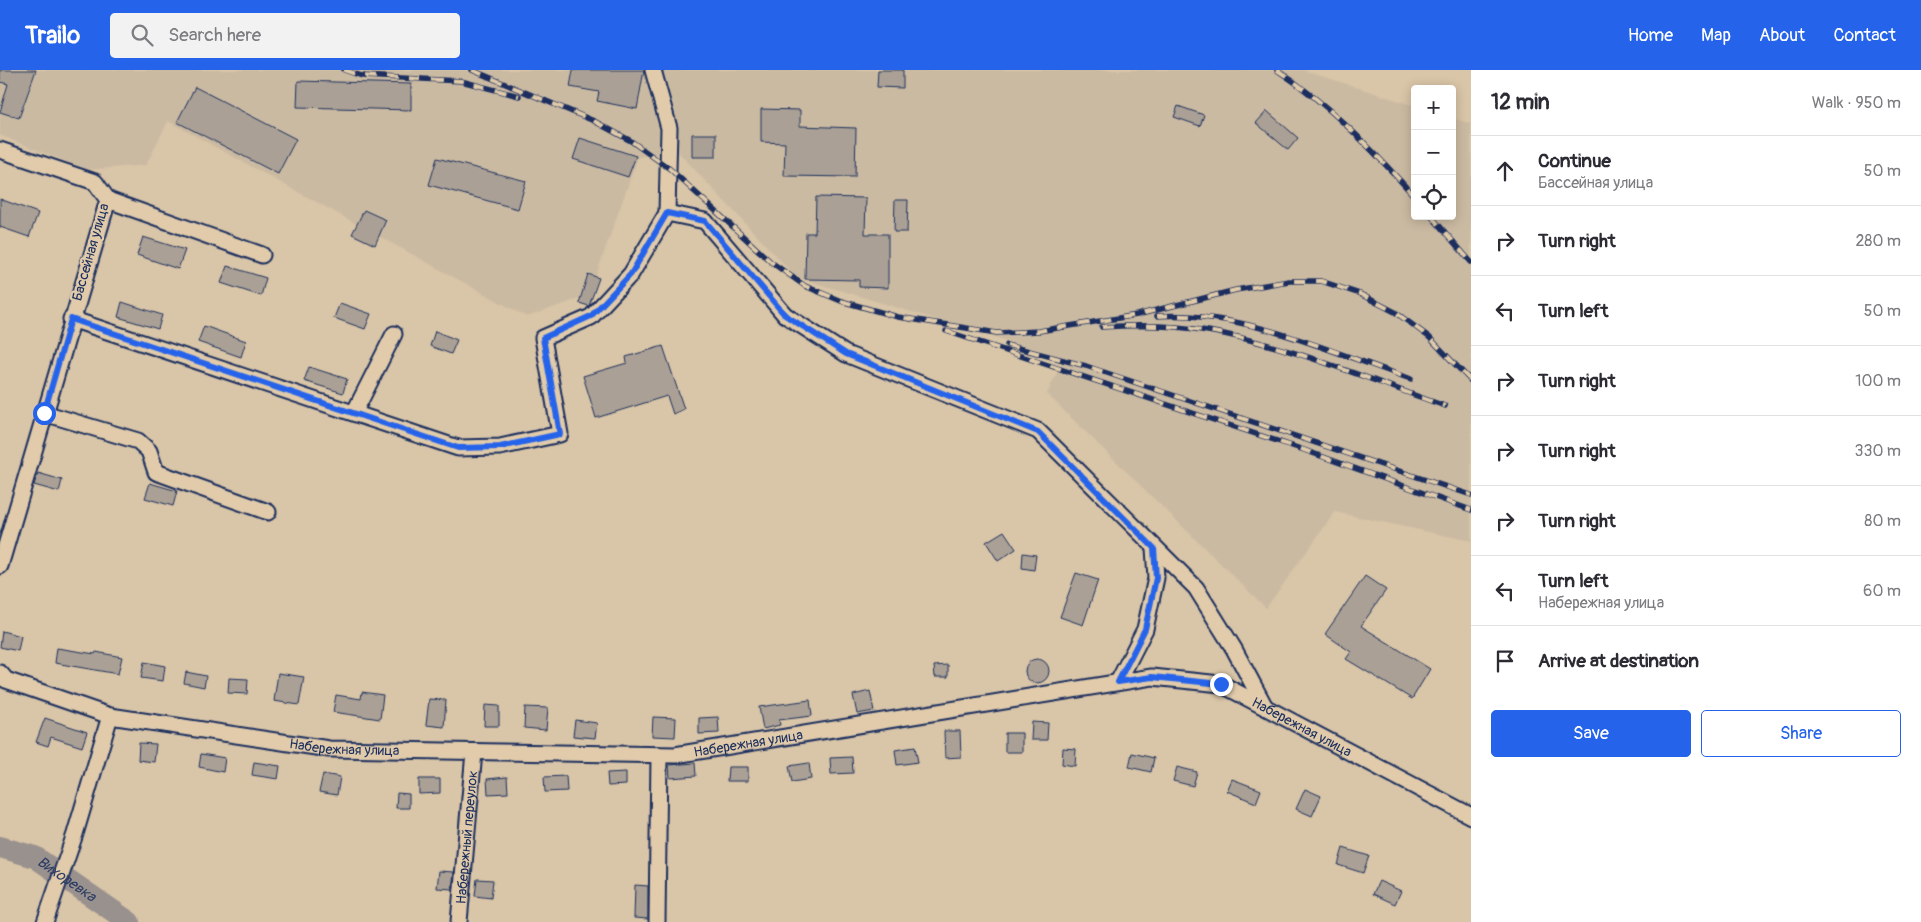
<!DOCTYPE html>
<meta charset="utf-8">
<style>
body{margin:0;font-family:Pangolin,sans-serif;background:#f2f2f3;color:#2b2b33}
.controls{position:absolute;right:15px;top:15px;display:grid;overflow:hidden;border-radius:5px;box-shadow:0 2px 12px #0003}
.controls button{width:45px;height:45px;display:grid;place-items:center;padding:0;border:0;border-bottom:1px solid #e1e1e2;background:#fff;color:#2b2b33;font:25px sans-serif}
.stop{position:absolute;width:15px;height:15px;margin:-11px;border:4px solid #2563eb;border-radius:50%;background:#fff}
.stop.end{background:#2563eb;border-color:#fff;box-shadow:0 1px 5px #0008}
.list{margin:0;padding:0;list-style:none}
h2{display:flex;justify-content:space-between;align-items:center;height:65px;margin:0;padding:0 20px;font-size:21px}
h2 small{font-size:16px;font-weight:400;color:#7c7c81}
.list li{display:grid;grid-template-columns:32px 1fr auto;gap:15px;align-items:center;box-sizing:border-box;height:70px;padding:0 20px;border-top:1px solid #e1e1e2}
.list b{display:block;font-size:19px;white-space:nowrap}
.list p{margin:0;font-size:16px;white-space:nowrap;color:#7c7c81}
.list em{font-size:16px;font-style:normal;color:#7c7c81}
.actions{display:flex;gap:10px;padding:15px 20px}
.actions a{flex:1;padding:11px 0;border:1px solid #2563eb;border-radius:5px;text-align:center;font-size:18px;color:#2563eb}
.actions .main{background:#2563eb;color:#fff}
.icon{flex:none;width:28px;height:28px;fill:none;stroke:currentColor;stroke-width:2;stroke-linecap:round;stroke-linejoin:round}
.map{position:relative;flex:none;width:1471px;height:852px;overflow:hidden}
header{display:flex;align-items:center;gap:30px;box-sizing:border-box;height:70px;padding:0 25px;background:#2563eb;color:#fff}
header strong{font-size:24px}
nav{display:flex;gap:28px;margin-inline-start:auto;font-size:18px}
.search{width:350px;height:45px;background:#f2f2f3;display:flex;align-items:center;gap:12px;box-sizing:border-box;padding:0 18px;border-radius:5px;color:#7c7c81;font-size:19px}
main{display:flex}
aside{flex:1;background:#fff}
.map>svg:first-child{display:block}
</style>
<header>
<strong>Trailo</strong>
<div class="search"><svg class="icon" aria-label="search" viewBox="0 0 24 24"><circle cx="10" cy="10" r="6"/><path d="M15 15l6 6"/></svg>Search here</div>
<nav><a>Home</a><a>Map</a><a>About</a><a>Contact</a></nav>
</header>
<main>
<div class="map">
<svg width="1471" height="852" viewBox="0 0 1471 852">
<rect width="100%" height="100%" fill="#d9c5a7"/>
<filter id="ink" filterUnits="userSpaceOnUse"><feTurbulence type="fractalNoise" baseFrequency=".02" numOctaves="2"/><feDisplacementMap in="SourceGraphic" scale="10" xChannelSelector="R" yChannelSelector="G"/><feConvolveMatrix kernelMatrix="1 2 1 2 8 2 1 2 1" color-interpolation-filters="sRGB"/></filter>
<g filter="url(#ink)">
<path fill="#cbbaa2" d="M0 0H1303L1415 36V146H1452V48L1471 54V471L1335 442 1266 538 1047 324 1064 288 796 207 678 82 638 87 589 225 527 247 168 51 146 95 86 100 0 65Z"/>
<g fill="none" stroke-linecap="round" stroke-linejoin="round">
<path stroke="#99918e" stroke-width="22" id="s1" d="M0 777 35 787 129 852"/>
</g>
<path fill="#aaa095" stroke="#1b2f5e" d="M0 0H36L19 48 0 42 8 14 0 12Z
M573 0H644L637 39 597 31 599 22 570 17Z
M878 0H903V18L877 17Z
M298 11 411 14V40L297 37Z
M195 17 296 69 278 104 177 52Z
M1178 36 1204 45 1200 56 1174 47Z
M761 39 800 40V56L856 58 855 107 784 106 785 73 761 72Z
M1267 41 1298 68 1288 80 1256 53Z
M692 64H716V87H692Z
M580 68 636 86 628 107 573 89Z
M437 88 526 111 518 139 429 115Z
M816 127 866 128 865 164H888V218L859 217V210L805 209 806 163H815Z
M0 129 38 143 29 167 0 157Z
M895 130H908L907 162H894Z
M364 140 386 150 375 175 352 164Z
M143 167 185 180 178 199 137 185Z
M227 196 266 208 261 226 221 213Z
M588 204 599 208 589 236 579 233Z
M122 232 162 245 158 259 118 247Z
M340 233 371 244 365 259 334 248Z
M204 256 246 271 241 287 198 272Z
M435 261 457 270 451 284 430 276Z
M663 276 684 339 673 344 667 326 596 348 583 306 627 293 626 287Z
M309 297 347 309 343 323 304 311Z
M38 403 62 410 59 422 34 415Z
M150 413 177 421 173 436 145 428Z
M1004 461 1016 479 998 491 986 472Z
M1023 483 1036 485 1034 500 1022 498Z
M1076 503 1098 510 1083 555 1060 547Z
M1365 506 1386 520 1361 556 1430 599 1412 629 1346 589 1351 582 1325 564Z
M2 561 21 566 18 581 0 577Z
M57 578 95 584 96 582 122 587 118 604 55 593Z
M1025 601a12 12 0 1 1 24 0a12 12 0 1 1-24 0Z
M144 592 165 596 163 611 141 608Z
M948 595V607H935L934 596Z
M186 602 206 606 204 617 184 613Z
M278 603 304 607 299 635 274 631Z
M229 608 248 609 247 624 228 623Z
M870 621 874 641 857 644 853 625Z
M362 622 383 625 380 649 333 642 336 625 361 629Z
M429 629 446 630 444 657 426 655Z
M810 630 812 646 779 650 780 655 763 659 759 637Z
M485 635 499 636V656H484Z
M525 637 548 638 546 660 524 658Z
M653 647 676 648 675 667 652 666Z
M718 647 719 663 699 664V648Z
M45 648 87 662 82 677 51 667 48 676 36 672Z
M575 650 597 653 595 668 573 666Z
M1032 652 1048 653 1047 670H1031Z
M944 661H960L961 687 945 688Z
M1005 663H1022V682H1005Z
M139 673 156 674 154 692 138 690Z
M915 677 918 692 897 695 895 680Z
M1063 678 1076 679 1075 696 1062 694Z
M1132 683 1154 688 1151 702 1129 697Z
M201 684 225 688 223 702 199 697Z
M852 687 853 703 831 704 830 688Z
M254 692 280 696 278 709 252 705Z
M695 693 696 706 670 708 669 695Z
M809 693 811 709 792 712 789 696Z
M728 697H748V711H727Z
M1177 697 1197 702 1193 716 1173 711Z
M626 702V715L608 716 607 703Z
M323 704 340 707 337 725 319 722Z
M566 706 567 721 545 722 544 707Z
M507 707 508 723 488 724 487 709Z
M419 709H440V723L419 724Z
M1232 709 1261 720 1256 733 1227 721Z
M1305 719 1321 726 1312 746 1296 739Z
M397 723 409 724V738H396Z
M1343 778 1369 786 1363 803 1338 795Z
M439 801 454 802 452 819 437 818Z
M477 809 493 810 491 828 475 826Z
M1379 811 1401 821 1395 834 1373 824Z
M635 815 648 816V849L634 848Z"/>
<g fill="none" stroke-linecap="round" stroke-linejoin="round">
<defs>
<g id="minor">
<path d="M653 0 669 58 667 143"/>
<path d="M0 80 95 112 108 130 0 496"/>
<path d="M108 130 262 185"/>
<path d="M71 249 458 378 500 377 560 364 543 268 591 247 631 204 667 143 705 151 785 245 846 284 1038 361 1196 518 1234 579 1265 637"/>
<path d="M44 343 138 371 149 381 156 402 268 442"/>
<path d="M354 343 394 264"/>
<path id="s2" d="M0 603 6 610 110 646 329 679 675 685 1152 607 1221 614 1471 746"/>
<path d="M1118 612 1145 559 1156 508 1154 478"/>
<path d="M45 852 75 764 110 646"/>
<path id="s3" d="M459 852 474 682"/>
<path d="M657 852 659 685"/>
</g>
</defs>
<use href="#minor" stroke="#1b2f5e" stroke-width="19"/>
<use href="#minor" stroke="#e1cbaa" stroke-width="15"/>
<defs>
<path id="rail" d="M344 0 362 6 461 11 519 26
M472 0 594 51 631 71 670 99 771 192 805 216 841 231 898 247 997 263 1039 261 1137 245 1236 220 1289 211H1321L1360 224 1395 242 1429 267 1471 311
M1277 0C1330 35 1373 80 1415 127
M1431 146 1471 192
M1157 246C1245 241 1329 281 1411 309
M1102 257C1137 255 1174 255 1208 261 1285 274 1370 310 1445 336
M946 261 1304 380 1471 440
M1007 275 1086 296 1471 425"/>
</defs>
<use href="#rail" stroke="#1b2f5e" stroke-width="5.5"/>
<use href="#rail" stroke="#e1cbaa" stroke-width="4" stroke-dasharray="11" stroke-linecap="butt"/>
</g>
</g>
<g fill="none" stroke-linecap="round" stroke-linejoin="round" filter="url(#ink)">
<path stroke="#2563eb" stroke-width="6" d="M44 343 71 249 458 378 500 377 560 364 543 268 591 246 631 204 667 143 705 151 785 245 846 284 1038 362 1154 478 1156 508 1145 559 1118 612 1152 607 1221 614"/>
</g>
<g text-anchor="middle" stroke-width="4.5" stroke-linejoin="round" paint-order="stroke">
<g font-size="14" fill="#1b2f5e" stroke="#e1cbaa">
<text transform="translate(90 182) rotate(-74)" y="5">Бассейная улица</text>
<text dy="5" stroke="none"><textPath href="#s2" startOffset="1331">Набережная улица</textPath></text>
<text dy="5" stroke="none"><textPath href="#s2" startOffset="761">Набережная улица</textPath></text>
<text dy="5" stroke="none"><textPath href="#s2" startOffset="356">Набережная улица</textPath></text>
<text dy="5" stroke="none"><textPath href="#s3" startOffset="85">Набережный переулок</textPath></text>
</g>
<g font-size="15" font-style="italic" fill="#2e3e65" stroke="#e1cbaa">
<text dy="5" stroke="none"><textPath href="#s1" startOffset="75">Вихоревка</textPath></text>
</g>
</g>
</svg>
<div class="controls">
<button>+</button>
<button>−</button>
<button><svg class="icon" aria-label="locate" viewBox="0 0 24 24"><circle cx="12" cy="12" r="6"/><path d="M12 2v4M12 18v4M2 12h4M18 12h4"/></svg></button>
</div>
<div class="stop" style="left:44px;top:343px"></div>
<div class="stop end" style="left:1221px;top:614px"></div>
</div>
<aside>
<h2>12 min<small>Walk · 950 m</small></h2>
<ul class="list">
<li><svg class="icon" aria-label="ahead" viewBox="0 0 24 24"><path d="M12 20V5M6 11l6-6 6 6"/></svg><div><b>Continue</b><p>Бассейная улица</p></div><em>50 m</em></li>
<li><svg class="icon" aria-label="right" viewBox="0 0 24 24"><path d="M7 20v-9h11M14 6l5 5-5 5"/></svg><div><b>Turn right</b></div><em>280 m</em></li>
<li><svg class="icon" aria-label="left" viewBox="0 0 24 24"><path d="M17 20v-9H6M10 6l-5 5 5 5"/></svg><div><b>Turn left</b></div><em>50 m</em></li>
<li><svg class="icon" aria-label="right" viewBox="0 0 24 24"><path d="M7 20v-9h11M14 6l5 5-5 5"/></svg><div><b>Turn right</b></div><em>100 m</em></li>
<li><svg class="icon" aria-label="right" viewBox="0 0 24 24"><path d="M7 20v-9h11M14 6l5 5-5 5"/></svg><div><b>Turn right</b></div><em>330 m</em></li>
<li><svg class="icon" aria-label="right" viewBox="0 0 24 24"><path d="M7 20v-9h11M14 6l5 5-5 5"/></svg><div><b>Turn right</b></div><em>80 m</em></li>
<li><svg class="icon" aria-label="left" viewBox="0 0 24 24"><path d="M17 20v-9H6M10 6l-5 5 5 5"/></svg><div><b>Turn left</b><p>Набережная улица</p></div><em>60 m</em></li>
<li><svg class="icon" aria-label="arrive" viewBox="0 0 24 24"><path d="M6 21V4h12l-3 4 3 4H6"/></svg><div><b>Arrive at destination</b></div></li>
</ul>
<div class="actions"><a class="main">Save</a><a>Share</a></div>
</aside>
</main>
